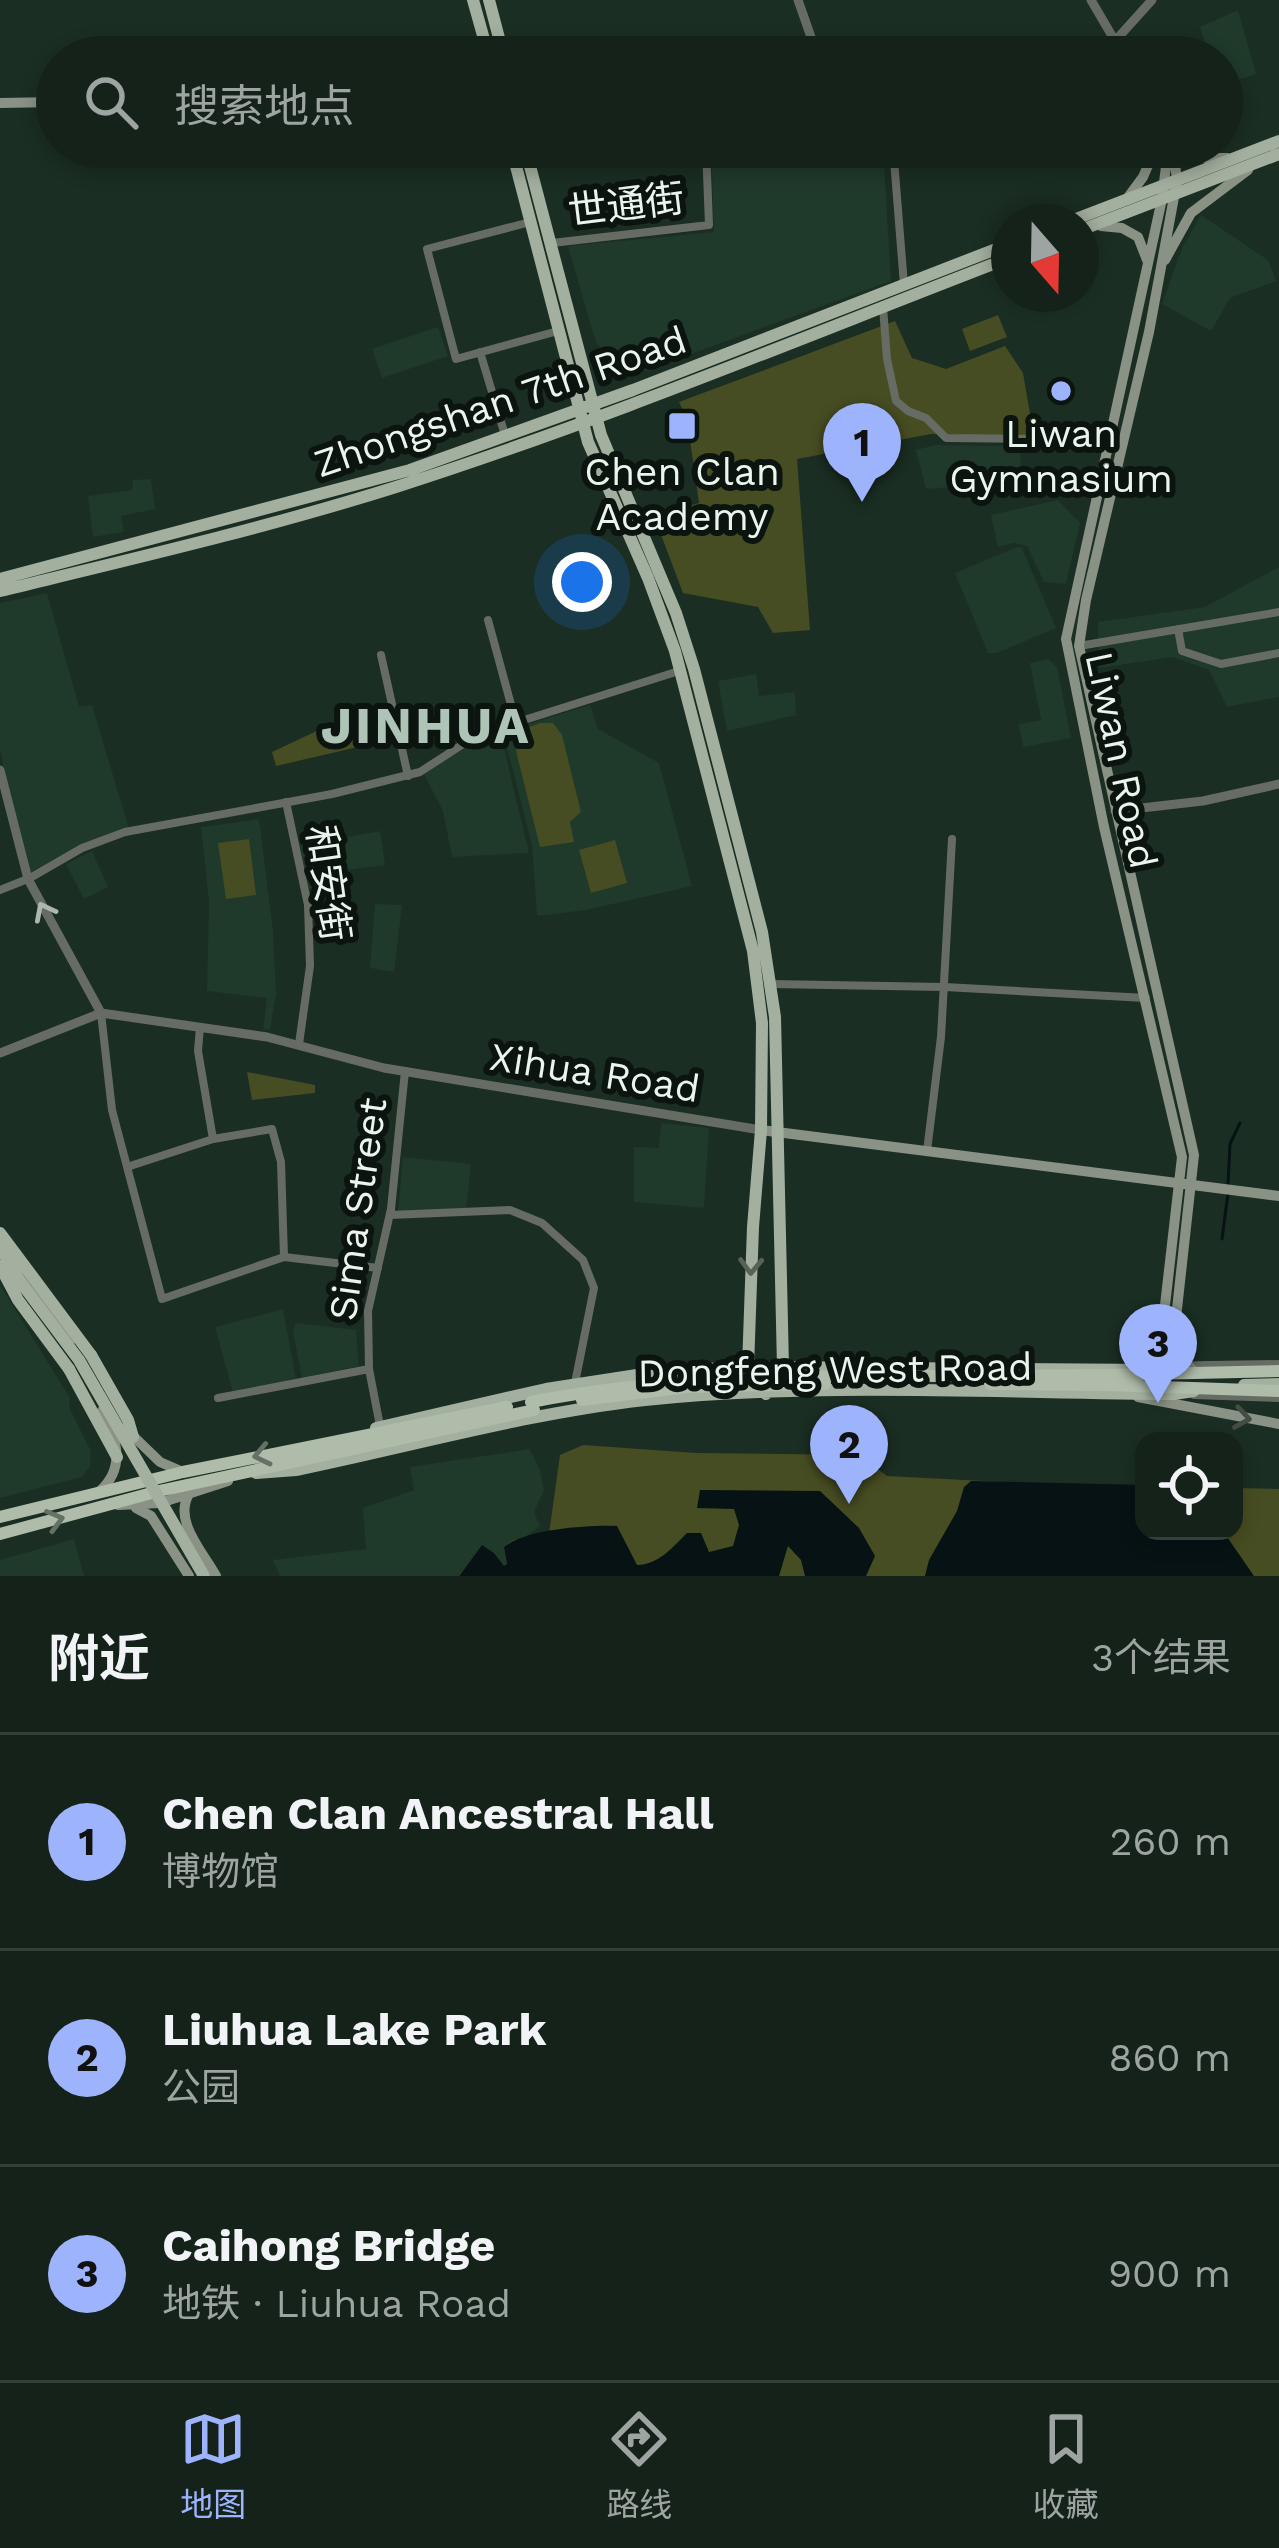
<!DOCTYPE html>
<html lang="zh">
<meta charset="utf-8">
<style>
body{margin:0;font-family:"Work Sans","Noto Sans SC",sans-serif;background:#1d2a23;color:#f1f3f6}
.controls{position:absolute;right:36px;bottom:36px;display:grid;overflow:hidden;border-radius:24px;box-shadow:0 6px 18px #0003}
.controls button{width:108px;height:108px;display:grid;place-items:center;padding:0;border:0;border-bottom:3px solid #333f39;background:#14221a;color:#f1f3f6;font:60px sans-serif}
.compass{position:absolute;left:991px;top:204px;width:108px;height:108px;border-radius:50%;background:#14221a;box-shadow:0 6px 18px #0003;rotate:160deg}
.you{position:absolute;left:582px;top:582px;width:42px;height:42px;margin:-30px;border:9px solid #fff;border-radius:50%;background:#1a73e8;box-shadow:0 0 0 18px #1a73e833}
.badge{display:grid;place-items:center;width:78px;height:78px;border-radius:50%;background:#9db4fd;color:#111;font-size:39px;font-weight:700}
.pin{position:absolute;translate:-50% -99px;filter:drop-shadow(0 3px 6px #0008)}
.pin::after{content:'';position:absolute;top:63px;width:42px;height:36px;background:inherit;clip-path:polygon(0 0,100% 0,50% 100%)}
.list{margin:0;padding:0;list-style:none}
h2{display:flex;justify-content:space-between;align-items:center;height:156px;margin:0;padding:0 48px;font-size:51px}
h2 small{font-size:39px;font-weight:400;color:#9da4a2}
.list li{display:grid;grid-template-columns:78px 1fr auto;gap:36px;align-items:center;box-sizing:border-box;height:216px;padding:0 48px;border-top:3px solid #333f39}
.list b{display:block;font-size:45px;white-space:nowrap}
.list p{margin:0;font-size:39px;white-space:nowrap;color:#9da4a2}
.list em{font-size:39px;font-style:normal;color:#9da4a2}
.icon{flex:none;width:66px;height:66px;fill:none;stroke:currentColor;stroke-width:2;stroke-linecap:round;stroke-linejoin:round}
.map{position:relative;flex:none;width:1279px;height:1576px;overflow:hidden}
.search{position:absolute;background:#14221a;box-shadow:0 6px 18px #0003;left:36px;right:36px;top:36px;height:132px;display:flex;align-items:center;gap:30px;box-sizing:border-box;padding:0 42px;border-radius:66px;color:#9da4a2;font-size:45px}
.sheet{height:804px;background:#14221a}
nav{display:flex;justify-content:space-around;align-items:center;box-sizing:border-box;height:168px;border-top:3px solid #333f39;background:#14221a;font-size:33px;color:#9da4a2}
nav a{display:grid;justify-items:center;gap:6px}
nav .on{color:#9db4fd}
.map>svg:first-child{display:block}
</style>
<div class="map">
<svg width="1279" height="1576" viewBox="0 0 1279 1576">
<rect width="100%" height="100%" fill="#1b2e23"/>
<path fill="#1f392b" d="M1238 10 1256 74 1222 85V57H1209L1200 27Z
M711 147H883L891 281 628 377 596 343 568 246 714 232Z
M1201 215 1268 260 1276 281 1230 298 1211 331 1162 304 1182 248Z
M438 327 448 356 382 378 372 349Z
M935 445 1020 446 1021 481 926 489 916 450Z
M151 479 155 509 121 516 124 532 93 537 88 496 132 490 133 480Z
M1058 500 1080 523 1066 584 1044 582 1027 546 1014 543 998 547 991 515Z
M1017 547 1022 548 1056 628 997 653H988L955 573Z
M1279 567V697L1227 707 1209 670 1173 657 1099 668 1098 622 1205 607Z
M47 593 79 707 92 705 129 829 79 845 30 873 11 807 0 749V603Z
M1048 659 1057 667 1071 738 1023 747 1019 724 1041 720 1030 663Z
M756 674 759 696 795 692 796 715 727 731 718 681Z
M590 705 598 729 659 763 692 886 586 910 537 916 532 845 503 732Z
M500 731 529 853 452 857 443 811 424 774 477 739Z
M259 819 273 932 276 993 270 1030 263 1029 267 998 207 991 209 901 201 827Z
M380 831 385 865 346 870V882L308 888 300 846Z
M92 851 108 887 84 899 66 864Z
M375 904 402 905 394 972 370 968Z
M661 1123 709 1128 704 1208 634 1202V1147L659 1148Z
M403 1157 471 1164 466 1209 398 1212Z
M0 1285 70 1398 69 1407 91 1451 90 1466 82 1477 0 1498Z
M283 1309 296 1379 233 1393 215 1327Z
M296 1323 356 1330 359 1366 302 1378 293 1332Z
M530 1449 540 1470 544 1490 534 1512 540 1526 524 1538 513 1540 507 1565 503 1566 494 1553 482 1545 457 1576H280L273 1560 366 1549 363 1508 414 1490 410 1467Z
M74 1539 84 1576H0V1560Z"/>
<path fill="#474d22" d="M998 315 1007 337 970 351 962 329Z
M895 321 912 358 946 369 1005 346 1023 373 1034 437 931 434 797 459 810 630 773 633 758 607 683 593 654 516 699 503 687 419 679 402Z
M355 713 362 746 276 766 272 752Z
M540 723H553L562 735 581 812 570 822 574 842 540 847 516 751 527 728Z
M249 839 256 895 226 899 218 843Z
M615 840 627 883 591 893 579 850Z
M247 1072 315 1085V1093L252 1100Z
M583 1445 696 1453 859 1455 887 1476 1144 1489V1531H1234V1488L1279 1489V1576H458L482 1545 494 1553 504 1566 507 1564 504 1547 513 1540 549 1534 560 1455Z"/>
<path fill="#061214" d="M971 1481 1144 1485V1531L1225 1534 1254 1576H925L929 1560 957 1511 964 1487Z
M700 1490 820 1491 859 1528 875 1556 866 1576H805L801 1560 788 1546 779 1576H459L482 1545 494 1553 504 1566 507 1564 504 1547C527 1529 587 1525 617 1526L637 1565C658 1565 672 1548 687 1533H701L709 1552 733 1546 739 1525 734 1509 697 1508Z"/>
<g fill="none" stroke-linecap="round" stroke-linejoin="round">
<path stroke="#061214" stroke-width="3" d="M1228 1184 1230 1144 1240 1123
M1222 1239 1228 1193"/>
<path stroke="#666c64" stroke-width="8" d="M893 147 904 285
M530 222 427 249 456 359 558 331
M552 243 709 225 706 147
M883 307 887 359 896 401 908 411 926 418 946 438 1042 439 1068 435 1111 439
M480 352 505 435
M488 620 516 723
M1178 629 1182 651 1221 664 1279 653
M1079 646 1279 612
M381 655 408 776
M286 802 308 905 310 966 299 1044
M0 890 30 878 82 848 125 832 332 794 420 772 477 735 679 671
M770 984 945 987 1146 998
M101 1013 112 1110 162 1299 284 1257 378 1268
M200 1027 198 1051 213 1139
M927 1151 941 1037 952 839
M127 1167 213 1139 272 1129 281 1162 284 1257
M390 1215 510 1210 542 1223 583 1260 594 1288 575 1383
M1149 1366 1279 1364
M1194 1395 1279 1398
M218 1398 369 1369
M380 1426 369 1369 368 1311 391 1209 405 1071"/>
<path stroke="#666c64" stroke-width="9" d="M798 0 818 57
M1091 0 1115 41 1152 0
M0 770 28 879 101 1013
M1115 811 1203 801 1279 784
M0 1053 101 1013 267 1037 384 1068 761 1130"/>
<path stroke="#899285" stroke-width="10" d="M1082 57 1115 41
M0 103 57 102
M1173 147 1177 181 1149 332 1086 600 1079 646 1194 1155 1174 1336 1182 1359 1195 1372
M1187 147 1205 158H1227
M1129 196 1143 177 1156 147
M1101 226 1122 228 1138 237 1147 260
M1165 260 1191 213 1248 170
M761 1130 1279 1196
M19 1267 71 1340
M1138 1366 1152 1361 1161 1340 1182 1157 1104 827 1066 639 1162 199 1166 166 1162 147
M1138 1397 1279 1424
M129 1432 160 1462 183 1472
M100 1491C126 1467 117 1439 102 1411
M189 1494C173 1521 203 1552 216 1576
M118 1505 160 1503 228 1481
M136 1508 151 1516 189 1576"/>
<path stroke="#a3af9f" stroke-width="12" d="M473 0 489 57
M489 0 504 57
M511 147 588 442 648 578 675 651 753 951 762 1023 761 1130 753 1227 748 1367 766 1394
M525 147 601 435 676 613 694 669 762 932 775 1017 783 1367 773 1383
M1068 222 1279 141
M1081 230 1279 154
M0 579 410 470 633 390 1009 244
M0 591C132 559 266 528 396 487 603 421 806 336 1009 258
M91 1355 128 1420 133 1437
M69 1369 117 1457
M1244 1385 1279 1384
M376 1428 546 1389 663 1371 748 1367 1153 1370
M256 1473 296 1470C412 1446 528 1413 645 1400 816 1382 1001 1393 1174 1394L1194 1391"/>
<path stroke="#afbcaa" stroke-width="12" d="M989 1376 1105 1375
M990 1384 1105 1385
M0 1517 183 1472 507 1407
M0 1534 159 1491 534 1410"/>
<path stroke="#a3af9f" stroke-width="12" d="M0 1233 91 1355
M0 1247 19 1280 79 1360 204 1576
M0 1266 18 1300 69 1369"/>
<path stroke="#afbcaa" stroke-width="12" d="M1105 1375 1279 1371
M1105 1385 1279 1391
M582 1400 688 1387 825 1384
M531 1402C684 1372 835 1376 989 1376"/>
</g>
<defs><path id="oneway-chevron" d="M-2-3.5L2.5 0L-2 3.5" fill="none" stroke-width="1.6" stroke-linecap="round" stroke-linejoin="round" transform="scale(3)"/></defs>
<use stroke="#aeb7af" href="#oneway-chevron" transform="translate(44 911) rotate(-117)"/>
<use stroke="#586257" href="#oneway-chevron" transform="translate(751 1266) rotate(92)"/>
<use stroke="#444d44" href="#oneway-chevron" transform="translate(1242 1418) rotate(9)"/>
<g stroke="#667064">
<use href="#oneway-chevron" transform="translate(262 1455) rotate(168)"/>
<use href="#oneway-chevron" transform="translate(55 1520) rotate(-15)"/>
</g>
<g fill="#9db4fd" stroke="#0c140f" stroke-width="4.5">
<circle cx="1061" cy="391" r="12"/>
<rect x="667" y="411" width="30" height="30" rx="6"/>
</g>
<g text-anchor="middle" stroke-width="12" stroke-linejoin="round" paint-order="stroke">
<g font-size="39" fill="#e9f5ed" stroke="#0c140f">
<text transform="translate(626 204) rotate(-7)" y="14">世通街</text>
<text transform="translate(500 401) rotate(-19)" y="14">Zhongshan 7th Road</text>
<text transform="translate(1122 760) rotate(78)" y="14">Liwan Road</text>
<text transform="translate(329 883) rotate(82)" y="14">和安街</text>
<text transform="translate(595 1072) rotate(9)" y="14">Xihua Road</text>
<text transform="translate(357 1209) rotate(-82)" y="14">Sima Street</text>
<text transform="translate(835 1369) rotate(-1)" y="14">Dongfeng West Road</text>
</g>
<g font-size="39" fill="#e9f5ed" stroke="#0c140f">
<text x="1061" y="447">Liwan<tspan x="1061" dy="45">Gymnasium</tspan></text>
<text x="682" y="485">Chen Clan<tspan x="682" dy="45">Academy</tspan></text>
</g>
<g font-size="51" font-weight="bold" letter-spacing="3" fill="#adc4b7" stroke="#0c140f">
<text x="426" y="743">JINHUA</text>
</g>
</g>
</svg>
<div class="controls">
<button><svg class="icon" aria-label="locate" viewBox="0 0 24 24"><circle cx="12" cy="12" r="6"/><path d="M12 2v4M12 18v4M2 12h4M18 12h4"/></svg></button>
</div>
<svg class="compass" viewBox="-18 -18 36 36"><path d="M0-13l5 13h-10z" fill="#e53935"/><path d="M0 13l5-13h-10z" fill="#9da4a2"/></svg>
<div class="you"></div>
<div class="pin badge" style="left:862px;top:502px">1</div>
<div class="pin badge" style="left:849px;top:1504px">2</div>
<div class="pin badge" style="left:1158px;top:1403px">3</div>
<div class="search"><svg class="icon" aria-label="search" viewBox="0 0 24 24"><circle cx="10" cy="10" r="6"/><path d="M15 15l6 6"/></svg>搜索地点</div>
</div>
<section class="sheet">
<h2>附近<small>3个结果</small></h2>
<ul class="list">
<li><span class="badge">1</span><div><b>Chen Clan Ancestral Hall</b><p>博物馆</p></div><em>260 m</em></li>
<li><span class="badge">2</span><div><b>Liuhua Lake Park</b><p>公园</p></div><em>860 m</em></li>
<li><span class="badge">3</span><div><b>Caihong Bridge</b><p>地铁 · Liuhua Road</p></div><em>900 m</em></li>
</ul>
</section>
<nav>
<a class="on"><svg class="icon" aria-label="map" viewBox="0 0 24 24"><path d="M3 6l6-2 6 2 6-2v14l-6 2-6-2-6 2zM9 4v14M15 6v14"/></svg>地图</a>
<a><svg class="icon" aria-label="directions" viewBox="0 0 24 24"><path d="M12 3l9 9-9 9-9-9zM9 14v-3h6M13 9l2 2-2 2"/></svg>路线</a>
<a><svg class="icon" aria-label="saved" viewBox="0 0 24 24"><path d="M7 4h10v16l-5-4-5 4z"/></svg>收藏</a>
</nav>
